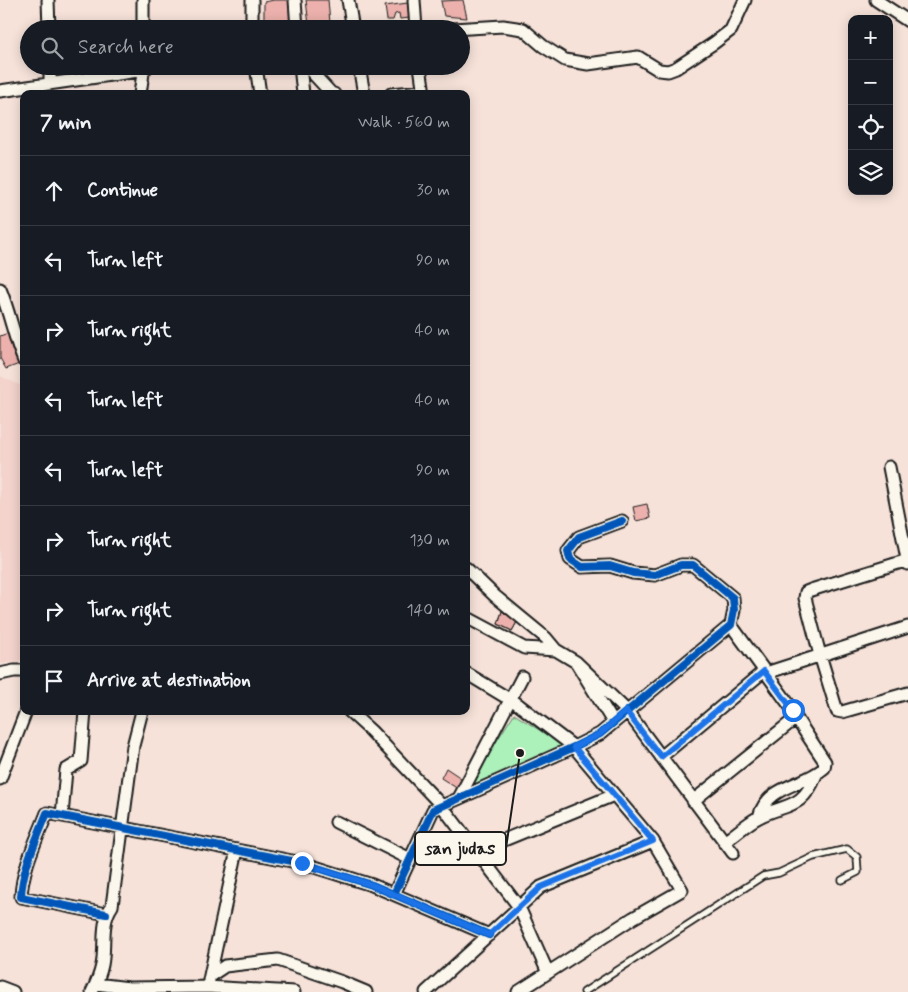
<!DOCTYPE html>
<meta charset="utf-8">
<style>
body{margin:0;font-family:Mynerve,sans-serif;background:#242831;color:#f1f3f6}
.controls{position:absolute;right:15px;top:15px;display:grid;overflow:hidden;border-radius:10px;box-shadow:0 2px 12px #0003}
.controls button{width:45px;height:45px;display:grid;place-items:center;padding:0;border:0;border-bottom:1px solid #363941;background:#171b24;color:#f1f3f6;font:25px sans-serif}
.stop{position:absolute;width:15px;height:15px;margin:-11px;border:4px solid #1a73e8;border-radius:50%;background:#fff}
.stop.end{background:#1a73e8;border-color:#fff;box-shadow:0 1px 5px #0008}
.list{margin:0;padding:0;list-style:none}
h2{display:flex;justify-content:space-between;align-items:center;height:65px;margin:0;padding:0 20px;font-size:21px}
h2 small{font-size:16px;font-weight:400;color:#9ea1a6}
.list li{display:grid;grid-template-columns:32px 1fr auto;gap:15px;align-items:center;box-sizing:border-box;height:70px;padding:0 20px;border-top:1px solid #363941}
.list b{display:block;font-size:19px;white-space:nowrap}
.list em{font-size:16px;font-style:normal;color:#9ea1a6}
.icon{flex:none;width:28px;height:28px;fill:none;stroke:currentColor;stroke-width:2;stroke-linecap:round;stroke-linejoin:round}
.map{position:relative;flex:none;width:908px;height:992px;overflow:hidden}
.search{position:absolute;background:#171b24;box-shadow:0 2px 12px #0003;left:20px;top:20px;width:450px;height:55px;display:flex;align-items:center;gap:12px;box-sizing:border-box;padding:0 18px;border-radius:28px;color:#9ea1a6;font-size:19px}
.panel{position:absolute;background:#171b24;box-shadow:0 2px 12px #0003;left:20px;top:90px;width:450px;height:625px;border-radius:10px}
.map>svg:first-child{display:block}
</style>
<div class="map">
<svg width="908" height="992" viewBox="0 0 908 992">
<rect width="100%" height="100%" fill="#f6e2d9"/>
<filter id="ink" filterUnits="userSpaceOnUse"><feTurbulence type="fractalNoise" baseFrequency=".02" numOctaves="2"/><feDisplacementMap in="SourceGraphic" scale="10" xChannelSelector="R" yChannelSelector="G"/><feConvolveMatrix kernelMatrix="1 2 1 2 8 2 1 2 1" color-interpolation-filters="sRGB"/></filter>
<g filter="url(#ink)">
<path fill="#f3d3cc" d="M0 376 24 387V660L0 664Z"/>
<path fill="#acf0ba" stroke="#64866b" d="M514 714 566 747 461 796Z"/>
<path fill="#ecb1ac" stroke="#1c1c1c" d="M274 0H292L294 29H264V2Z
M306 0H328L330 23 309 25Z
M463 0 467 18 444 16 441 1Z
M408 3 410 18 400 19 399 13 395 14 393 20H387L385 6Z
M11 332 22 363 6 369 0 358V336Z
M647 504 650 518 636 521 633 507Z
M502 611 517 622 512 631 498 624Z
M502 611 517 622 512 631 498 624Z
M446 768 464 780 458 789 441 778Z"/>
<g fill="none" stroke-linecap="round" stroke-linejoin="round">
<defs>
<path id="service" d="M584 992 763 876 779 873 813 857 847 849 857 857 858 872 842 880"/>
<path id="minor" d="M48 0 49 29
M143 0V29
M295 0 297 29
M348 0 353 29
M414 0 416 29
M876 0 908 21
M252 29V0
M453 29 503 26 523 29 543 46 565 60 588 64 638 57 659 70 668 71 676 68 714 43 731 30 745 0
M50 66V84
M256 66 260 94
M300 66 303 94
M306 66 331 93 334 94
M359 66 364 94
M420 66 424 94
M0 91 145 70
M140 94 144 66
M391 94 424 91
M0 289C10 313 14 338 24 361
M889 467 908 564
M908 560 811 590 806 592 805 598 820 655 837 711 842 712 908 693
M466 568 495 596 546 638 556 650 576 662 613 722
M466 617 524 648 556 650
M731 625 793 710 796 718 825 762 824 768C804 786 767 785 759 817
M576 662 627 711 733 853
M466 673 504 696
M766 673 908 627
M0 674 14 671H24
M511 699 574 747 653 841 682 890 633 918 518 992
M349 711 371 731 442 806 519 907 548 973
M661 757 764 671
M0 779 26 711
M459 798 522 677
M693 801 796 718
M62 816 66 770 81 761 85 711
M336 822 410 859
M724 842C736 834 747 823 759 817 787 803 802 810 816 775
M477 851 614 795
M394 894 433 810 574 747 600 734 731 625 734 610 733 598 693 565H681L655 575 633 573 610 566 582 567 570 559 568 551 579 537 622 521
M106 914 21 897C22 868 37 839 47 813L302 863 372 885 489 935
M210 976 225 966 278 960 342 982 366 992
M209 980 237 850
M96 984 129 988 207 987 294 992
M0 987 13 992
M92 992C96 984 100 975 102 965 106 946 100 923 112 906L133 746 142 711
M426 992 541 887 653 841"/>
</defs>
<use href="#service" stroke="#1c1c1c" stroke-width="9"/>
<use href="#minor" stroke="#1c1c1c" stroke-width="15"/>
<use href="#service" stroke="#fbf7ec" stroke-width="5.5"/>
<use href="#minor" stroke="#fbf7ec" stroke-width="11"/>
<defs>
<path id="cycleway" d="M394 894 433 810 574 747 600 734 731 625 734 610 733 598 693 565H681L655 575 633 573 610 566 582 567 570 559 568 551 579 537 622 521
M106 914 21 897C22 868 37 839 47 813L302 863 372 885 489 935"/>
</defs>
<use href="#cycleway" stroke="#fbf7ec" stroke-width="11"/>
<use href="#cycleway" stroke="#0057b8" stroke-width="8"/>
</g>
</g>
<g fill="none" stroke-linecap="round" stroke-linejoin="round" filter="url(#ink)">
<path stroke="#1a73e8" stroke-width="6" d="M302 863 372 885 489 935 541 887 653 841 574 747 600 734 626 711 661 757 764 671 793 710"/>
</g>
<path fill="none" stroke="#1c1c1c" stroke-width="2" d="M520 753L506 848"/>
<circle fill="#1c1c1c" stroke="#fbf7ec" stroke-width="2" cx="520" cy="753" r="5"/>
<rect fill="#fbf7ec" stroke="#1c1c1c" stroke-width="2" x="415" y="832" width="91" height="33" rx="5"/>
<g font-size="18" text-anchor="middle" font-weight="bold" fill="#1c1c1c">
<text x="460" y="854">san judas</text>
</g>
</svg>
<div class="controls">
<button>+</button>
<button>−</button>
<button><svg class="icon" aria-label="locate" viewBox="0 0 24 24"><circle cx="12" cy="12" r="6"/><path d="M12 2v4M12 18v4M2 12h4M18 12h4"/></svg></button>
<button><svg class="icon" aria-label="layers" viewBox="0 0 24 24"><path d="M12 4l9 5-9 5-9-5zM3 14l9 5 9-5"/></svg></button>
</div>
<div class="stop" style="left:793px;top:710px"></div>
<div class="stop end" style="left:302px;top:863px"></div>
<div class="search"><svg class="icon" aria-label="search" viewBox="0 0 24 24"><circle cx="10" cy="10" r="6"/><path d="M15 15l6 6"/></svg>Search here</div>
<section class="panel">
<h2>7 min<small>Walk · 560 m</small></h2>
<ul class="list">
<li><svg class="icon" aria-label="ahead" viewBox="0 0 24 24"><path d="M12 20V5M6 11l6-6 6 6"/></svg><div><b>Continue</b></div><em>30 m</em></li>
<li><svg class="icon" aria-label="left" viewBox="0 0 24 24"><path d="M17 20v-9H6M10 6l-5 5 5 5"/></svg><div><b>Turn left</b></div><em>90 m</em></li>
<li><svg class="icon" aria-label="right" viewBox="0 0 24 24"><path d="M7 20v-9h11M14 6l5 5-5 5"/></svg><div><b>Turn right</b></div><em>40 m</em></li>
<li><svg class="icon" aria-label="left" viewBox="0 0 24 24"><path d="M17 20v-9H6M10 6l-5 5 5 5"/></svg><div><b>Turn left</b></div><em>40 m</em></li>
<li><svg class="icon" aria-label="left" viewBox="0 0 24 24"><path d="M17 20v-9H6M10 6l-5 5 5 5"/></svg><div><b>Turn left</b></div><em>90 m</em></li>
<li><svg class="icon" aria-label="right" viewBox="0 0 24 24"><path d="M7 20v-9h11M14 6l5 5-5 5"/></svg><div><b>Turn right</b></div><em>130 m</em></li>
<li><svg class="icon" aria-label="right" viewBox="0 0 24 24"><path d="M7 20v-9h11M14 6l5 5-5 5"/></svg><div><b>Turn right</b></div><em>140 m</em></li>
<li><svg class="icon" aria-label="arrive" viewBox="0 0 24 24"><path d="M6 21V4h12l-3 4 3 4H6"/></svg><div><b>Arrive at destination</b></div></li>
</ul>
</section>
</div>
